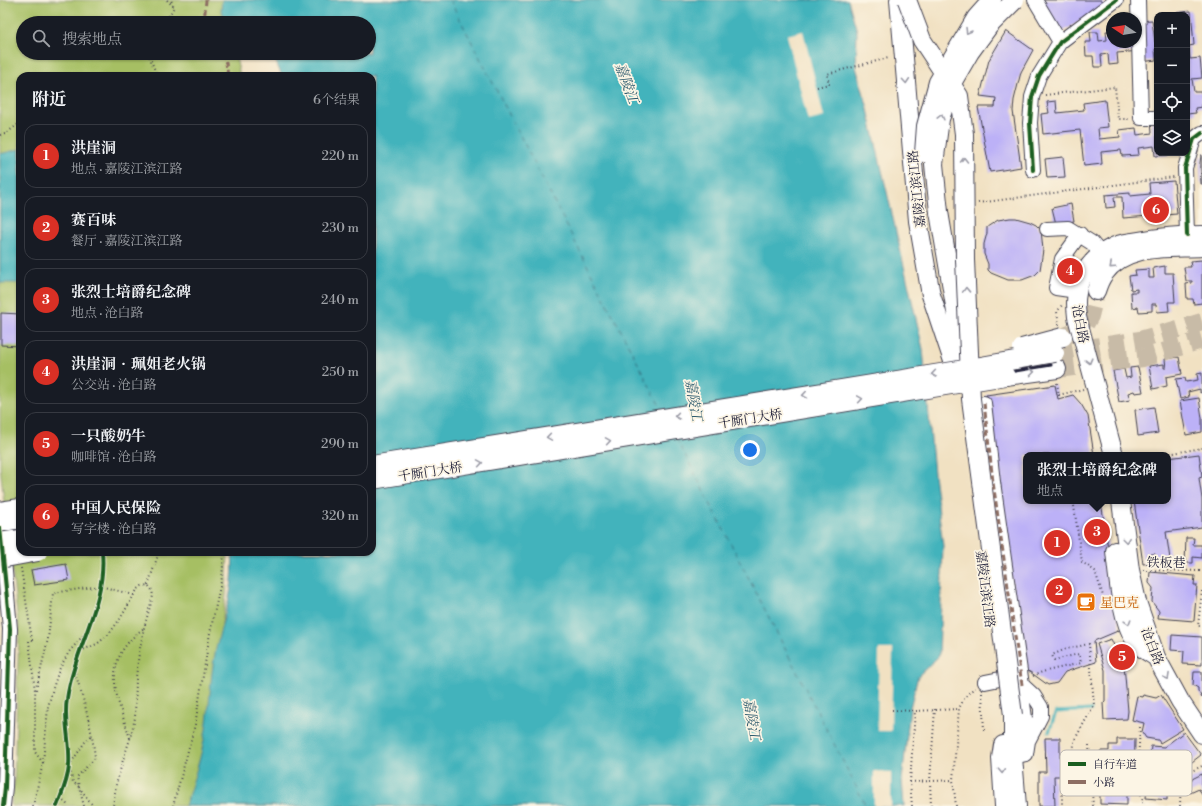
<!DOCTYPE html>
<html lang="zh">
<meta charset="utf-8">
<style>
body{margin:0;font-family:"Libre Bodoni","Noto Serif SC",serif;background:#242831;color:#f1f3f6}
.controls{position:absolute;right:12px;top:12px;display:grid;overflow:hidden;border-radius:8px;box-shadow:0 1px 3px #0004}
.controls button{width:36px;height:36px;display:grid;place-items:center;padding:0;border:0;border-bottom:1px solid #363941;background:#171b24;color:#f1f3f6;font:20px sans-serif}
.compass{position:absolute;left:1106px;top:12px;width:36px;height:36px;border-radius:50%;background:#171b24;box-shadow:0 1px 3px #0004;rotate:282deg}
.you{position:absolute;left:750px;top:450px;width:14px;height:14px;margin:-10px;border:3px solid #fff;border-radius:50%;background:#1a73e8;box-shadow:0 0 0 6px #1a73e833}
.badge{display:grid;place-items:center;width:26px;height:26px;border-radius:50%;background:#d93025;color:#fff;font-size:13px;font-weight:700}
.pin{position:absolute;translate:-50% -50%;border:2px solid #fff;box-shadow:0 1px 4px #0006}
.popup{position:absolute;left:1023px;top:452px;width:148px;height:52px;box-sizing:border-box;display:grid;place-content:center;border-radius:8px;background:#171b24;filter:drop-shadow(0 1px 3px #0005);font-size:13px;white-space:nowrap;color:#9ea1a6}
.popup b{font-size:15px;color:#f1f3f6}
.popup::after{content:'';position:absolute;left:50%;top:100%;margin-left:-8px;border:8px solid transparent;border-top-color:#171b24}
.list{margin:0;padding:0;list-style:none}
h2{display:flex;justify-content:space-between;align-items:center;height:52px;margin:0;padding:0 16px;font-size:17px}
h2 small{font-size:13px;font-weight:400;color:#9ea1a6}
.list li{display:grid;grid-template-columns:26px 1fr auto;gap:12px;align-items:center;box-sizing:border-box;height:64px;margin:0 8px 8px;padding:0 8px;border:1px solid #363941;border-radius:12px}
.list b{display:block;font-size:15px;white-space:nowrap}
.list p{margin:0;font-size:13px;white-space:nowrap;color:#9ea1a6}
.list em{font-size:13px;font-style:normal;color:#9ea1a6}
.icon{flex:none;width:22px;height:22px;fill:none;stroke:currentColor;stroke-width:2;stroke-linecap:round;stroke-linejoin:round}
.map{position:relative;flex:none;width:1202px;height:806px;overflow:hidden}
.search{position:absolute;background:#171b24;box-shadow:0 1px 3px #0004;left:16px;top:16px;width:360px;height:44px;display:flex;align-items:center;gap:10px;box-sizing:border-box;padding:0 14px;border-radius:22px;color:#9ea1a6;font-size:15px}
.panel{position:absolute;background:#171b24;box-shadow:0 1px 3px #0004;left:16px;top:72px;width:360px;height:484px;border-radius:12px}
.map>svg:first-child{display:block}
</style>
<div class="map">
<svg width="1202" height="806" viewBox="0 0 1202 806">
<rect width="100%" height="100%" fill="#fcf5e5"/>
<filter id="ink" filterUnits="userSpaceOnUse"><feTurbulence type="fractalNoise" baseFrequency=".025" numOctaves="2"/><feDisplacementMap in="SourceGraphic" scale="8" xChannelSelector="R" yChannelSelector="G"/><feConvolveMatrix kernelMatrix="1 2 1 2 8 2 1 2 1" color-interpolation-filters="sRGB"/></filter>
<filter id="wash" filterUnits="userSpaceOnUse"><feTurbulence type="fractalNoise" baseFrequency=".012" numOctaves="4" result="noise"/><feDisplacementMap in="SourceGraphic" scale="16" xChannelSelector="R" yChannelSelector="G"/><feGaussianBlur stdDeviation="0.9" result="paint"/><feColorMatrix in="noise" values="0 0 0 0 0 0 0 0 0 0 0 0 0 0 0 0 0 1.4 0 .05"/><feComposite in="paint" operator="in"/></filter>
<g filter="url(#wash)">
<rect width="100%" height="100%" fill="#f1e1c2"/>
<path fill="#a6bf64" stroke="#647050" d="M0 0H225L230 23H23V53H235L240 76H20V552H228L226 595 222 624C231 601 235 576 232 552H372L553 806H11L14 784 19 631 0 467Z"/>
<path fill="#43b3bc" stroke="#326a7c" d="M222 0H848L857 31 856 67 867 105 923 349 934 474 943 546 939 656 918 676 910 708 902 780 904 806H185C193 781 202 756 206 729 210 704 210 679 215 654 222 617 236 591 232 552H372V76H282L272 53H369V23H229L221 11Z
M20 149V283H0V154Z"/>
<path fill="#f1e1c2" d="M803 31 824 117 808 121 787 35Z
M879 649H893L891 731H877Z
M874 771 891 772V806H874Z"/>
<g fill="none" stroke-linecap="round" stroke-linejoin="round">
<path stroke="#43b3bc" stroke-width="3" d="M1049 732 1056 712 1091 710"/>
<path stroke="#2f5c6f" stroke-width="1" stroke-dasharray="5 4" stroke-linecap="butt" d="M450 0 662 410
M677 439 866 806"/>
</g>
<g id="blocks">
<path fill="#bcb1f7" d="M1041 0H1101L1105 6 1059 34Z
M1191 11 1194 45 1189 46 1190 59 1200 58 1202 78 1192 79 1194 92H1202V107L1195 108 1196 113 1187 114V15H1164L1163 14Z
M1152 20 1155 42H1157V49H1155L1156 60 1141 62 1140 51 1117 53 1118 64 1109 65 1108 54 1101 55 1102 67H1094L1093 56H1086L1085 42H1091L1090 32H1098L1099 41 1107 40 1106 31H1112V42H1136L1137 21Z
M1006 31 1033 50 1021 72 1014 100 1013 111 1021 167 990 172 978 107H995L996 98 980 96 989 60Z
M1105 100 1108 127 1098 128 1099 139 1120 137 1119 130 1136 128 1137 135 1152 133 1151 122H1157V153H1168V155L1155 156 1154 146 1138 148 1139 155 1122 156 1121 150 1101 152 1102 164 1084 166 1080 130 1043 134 1041 114 1049 113 1047 102 1056 101 1057 113 1084 110 1083 103Z
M1201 155H1202V184H1201L1200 163Z
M1063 157 1065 177 1047 178 1045 159Z
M1174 181 1177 214 1123 218 1122 197H1114L1115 207 1106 208 1105 195 1130 193V196L1150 194 1149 183Z
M1071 204 1074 221 1056 224 1052 208Z
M1010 218H1016L1030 222 1036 225 1041 230 1043 250 1040 270 1035 275 1022 280H1008L991 273 988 270V264L984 254V244L987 233V227L998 220Z
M1202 260V303L1194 304 1193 299H1187L1186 284 1192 283V281H1186L1184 267H1191L1190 261Z
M1165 266V273H1173L1175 302H1168L1169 311 1157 312 1156 304H1152V311L1139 312 1138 307 1132 308 1131 292H1137V289L1131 290 1129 276 1136 275 1135 270 1149 269V278H1154L1153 268Z
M1 313 20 314V346L1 345Z
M1179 357 1182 374 1166 377 1167 386 1153 389 1149 366 1164 364V368H1166L1165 359Z
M1138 367 1143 392 1135 393 1134 391 1128 393 1130 400 1119 402 1113 371 1124 369 1126 378 1131 377 1130 368Z
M1202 373V392L1200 393V389L1188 392 1189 397 1180 399 1176 379 1185 378 1186 382 1198 380 1197 374Z
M1055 385 1058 399 1073 395 1081 404 1088 416 1094 455H1026V501H1101L1120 630 1094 641 1096 662 1065 672 1057 683 1048 685 1030 672 1024 670 986 395Z
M1199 398 1202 418V432L1186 435 1180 401Z
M1154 407 1158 433 1138 436 1135 410Z
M1199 454 1202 476V477L1199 478 1202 499V527L1166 532 1170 559 1156 561 1155 554H1151L1153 563 1143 564 1134 501H1168V458Z
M1186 538H1194L1193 545H1202V558L1193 557V563H1185Z
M66 564 69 580 34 585 31 570Z
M1150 572 1195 576 1194 585H1197L1194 621 1158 618 1159 611 1152 602 1153 588 1149 583Z
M1172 635 1202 637V665L1183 664 1184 651 1171 650Z
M1111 639 1118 654 1123 653 1128 711 1127 719 1104 720 1103 703 1105 701V670L1097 644Z
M1194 672H1202V698L1198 691V688L1193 685Z
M1143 695 1156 698 1161 695 1183 729 1160 743 1158 740 1146 738 1142 732 1144 723 1132 720 1137 696 1142 697Z
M1184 732 1201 755 1179 772 1177 784 1173 783 1172 794 1167 793V800L1146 798 1151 746 1164 747Z
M1045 738H1060V758H1068L1069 776H1054L1055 806H1039V772H1046Z
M1117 739H1135L1134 789H1127V805L1100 804V751H1109V745H1117Z
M1202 774V795L1199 789 1190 793 1186 782Z"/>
</g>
</g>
<g filter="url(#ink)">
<use href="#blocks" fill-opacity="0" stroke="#413f4f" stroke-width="1"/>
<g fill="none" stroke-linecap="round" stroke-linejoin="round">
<path stroke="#c8bba7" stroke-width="18" stroke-dasharray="18 9" stroke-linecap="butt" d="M1063 337 1083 328 1090 316 1096 291
M1055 353 1140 340 1202 322
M1057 369 1143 358 1202 340"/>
<defs>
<path id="minor" d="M1035 0 1060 42
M1138 0 1141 118H1157
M1033 170 1030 123 1032 97 1039 76 1060 42 1116 0
M1047 229 1068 228 1092 243 1101 254
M1187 235 1185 168 1194 139 1202 133
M1077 291 1056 288 1062 259 1080 234
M984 403 993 482 1022 685
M3 549 10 629 5 787 3 806
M985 682 1000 679 1022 685 1034 696 1041 707V716L1028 741 1026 754 1013 757
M1022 696 1028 741"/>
<path id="major" d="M899 0 918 221 931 295 957 373
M939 212 963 353
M1096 291C1098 285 1100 279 1104 274 1125 243 1169 249 1202 247
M1006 376 1057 369
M1114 455 1077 317C1076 309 1075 301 1077 293 1079 275 1095 256 1111 248 1117 244 1125 243 1132 242 1155 238 1179 235 1202 235
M1121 501 1130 570 1137 602 1156 657 1180 701 1202 734
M0 511 20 508
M0 528 20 524
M1115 551C1118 578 1121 620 1136 642 1140 648 1150 653 1156 657
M1013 715V757L1017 806
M1003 745 1001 758 1004 806"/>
</defs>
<use href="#minor" stroke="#413f4f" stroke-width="16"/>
<use href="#major" stroke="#413f4f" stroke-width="20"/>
<path stroke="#413f4f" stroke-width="2" stroke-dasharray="1 3" stroke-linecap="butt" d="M167 0 173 6
M165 23 174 7 171 0
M148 53 156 73 155 76
M817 87 829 84 827 74 888 58
M1045 95 1115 87 1118 119H1129
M0 135 5 134 20 123
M978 203 1174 177
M1059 325 1057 312 1062 305
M1057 383 1059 395 1083 389
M1162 455 1202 448
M1074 506 1082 562 1095 571 1104 599 1108 604
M21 568 32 640 29 641 35 691
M1143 570 1202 571
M148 585 159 552
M1202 591 1198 626H1202
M80 651 97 644 109 634 120 619 137 590 142 586 148 585 152 590 153 596 144 628 139 653 136 677 135 718 130 739 123 760 116 785 113 806
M74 669C83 698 92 727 95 758L77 777 79 787 93 806
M1033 676 1042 672 1081 663 1079 654 1054 660 1052 655 1066 649 1089 644 1094 705 1074 741 1073 774 1062 792V806
M982 693 984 730
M892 710 915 711 959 709
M1140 727 1137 779 1144 806
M130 738C115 693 100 661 144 628
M1089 745 1093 806
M43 763 35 752V694L48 639 53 593 100 586 134 595
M910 782 953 780
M60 799 66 803 68 806
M33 806 43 763 48 707 53 688 59 670 69 652 87 631
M84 806 79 787 73 782 69 766 85 742 92 735
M173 806 195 725 210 633 222 577 224 552
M912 806 910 782 915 711
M931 806 930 781 935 709
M956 806 953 780 959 709C962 701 968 692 975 688
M1180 806 1181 776 1202 766"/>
<use href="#minor" stroke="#fff" stroke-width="14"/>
<use href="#major" stroke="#fff" stroke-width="18"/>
<path stroke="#22223b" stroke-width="3" d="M372 471 1050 358
M372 478 1051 365
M0 533 20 530
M0 540 20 537"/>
<defs>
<path id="major-bridge" d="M907 0 922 40 959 96 964 134 965 260 971 399 1013 715
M924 153 926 126 938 82 976 18 992 0
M939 212 934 164 940 119 952 83 970 52 989 26 1015 0
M1022 348 1063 337
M372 465 953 371 1055 353
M372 480 1006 376
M0 542 20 539
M0 559 38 552"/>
</defs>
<use href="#major-bridge" stroke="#413f4f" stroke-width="20" stroke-linecap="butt"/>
<use href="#major-bridge" stroke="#fff" stroke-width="18"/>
<path stroke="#8d6e63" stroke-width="3" stroke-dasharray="6 3" stroke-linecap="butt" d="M204 23 206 0
M221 53 226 63 228 76
M984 403 993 482 1022 685"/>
<defs>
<path id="cycleway" d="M1033 170 1030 123 1032 97 1039 76 1060 42 1116 0
M1187 235 1185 168 1194 139 1202 133
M0 528 10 629 5 787 3 806
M57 806C62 793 68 780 69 766 71 743 63 721 67 699 74 649 107 603 102 552"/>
</defs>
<use href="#cycleway" stroke="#fcf5e5" stroke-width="6"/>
<use href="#cycleway" stroke="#1b5e20" stroke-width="4"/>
</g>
<defs><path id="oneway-chevron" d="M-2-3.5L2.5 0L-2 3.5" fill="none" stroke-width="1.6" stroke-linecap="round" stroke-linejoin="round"/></defs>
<g stroke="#9c9ca7">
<use href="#oneway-chevron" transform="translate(968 31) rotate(121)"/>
<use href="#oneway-chevron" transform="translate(906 81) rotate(86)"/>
<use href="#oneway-chevron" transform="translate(941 117) rotate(-76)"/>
<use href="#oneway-chevron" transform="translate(964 160) rotate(-90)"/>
<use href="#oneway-chevron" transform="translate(1112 266) rotate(138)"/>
<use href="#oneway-chevron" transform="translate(966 290) rotate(-92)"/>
<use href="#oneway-chevron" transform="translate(1089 361) rotate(75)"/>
<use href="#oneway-chevron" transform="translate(1032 372) rotate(-7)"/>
<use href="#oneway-chevron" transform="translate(934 374) rotate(171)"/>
<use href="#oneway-chevron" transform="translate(805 395) rotate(171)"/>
<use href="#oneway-chevron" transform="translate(860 399) rotate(-9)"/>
<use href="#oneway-chevron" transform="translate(677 416) rotate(171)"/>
<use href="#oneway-chevron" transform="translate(549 437) rotate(171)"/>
<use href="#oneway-chevron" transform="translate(608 441) rotate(-9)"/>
<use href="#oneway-chevron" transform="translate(480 463) rotate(-9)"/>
<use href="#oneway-chevron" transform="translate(1126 540) rotate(83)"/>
<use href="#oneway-chevron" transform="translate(1128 622) rotate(73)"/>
<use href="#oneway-chevron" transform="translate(1167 677) rotate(61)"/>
<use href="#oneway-chevron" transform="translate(1002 771) rotate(87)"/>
</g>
</g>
<defs>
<symbol id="cafe-square" viewBox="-11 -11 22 22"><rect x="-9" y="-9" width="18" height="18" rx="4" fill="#e8710a" stroke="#fcf5e5"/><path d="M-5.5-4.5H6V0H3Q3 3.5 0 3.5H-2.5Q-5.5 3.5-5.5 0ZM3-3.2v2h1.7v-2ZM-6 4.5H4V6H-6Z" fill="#fff"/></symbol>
</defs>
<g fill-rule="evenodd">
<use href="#cafe-square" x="1075" y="591" width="22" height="22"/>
</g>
<g text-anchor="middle" stroke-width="3.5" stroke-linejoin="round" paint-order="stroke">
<g font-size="13" fill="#22223b" stroke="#fcf5e5">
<text transform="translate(916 189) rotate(-96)" y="5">嘉陵江滨江路</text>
<text transform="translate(1081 324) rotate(79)" y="5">沧白路</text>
<text transform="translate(750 418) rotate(-9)" y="5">千厮门大桥</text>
<text transform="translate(430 471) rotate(-9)" y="5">千厮门大桥</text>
<text transform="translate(1166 562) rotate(1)" y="5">铁板巷</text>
<text transform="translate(986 589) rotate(83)" y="5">嘉陵江滨江路</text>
<text transform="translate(1153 646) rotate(69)" y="5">沧白路</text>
</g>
<g font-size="13" fill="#c56008" stroke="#fcf5e5" text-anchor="start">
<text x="1100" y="607">星巴克</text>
</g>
<g font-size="14" font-style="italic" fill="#2f5c6f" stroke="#fcf5e5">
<text transform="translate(627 83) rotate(70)" y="5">嘉陵江</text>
<text transform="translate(694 400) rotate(80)" y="5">嘉陵江</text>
<text transform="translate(752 719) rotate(80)" y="5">嘉陵江</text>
</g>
</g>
<rect x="1060" y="750" width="132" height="46" rx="6" fill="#fcf5e5" stroke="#bbb6b2" stroke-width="1"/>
<rect x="1068" y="762" width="18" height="4" fill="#1b5e20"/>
<rect x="1068" y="780" width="18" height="4" fill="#8d6e63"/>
<g font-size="11" fill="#22223b">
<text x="1093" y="768">自行车道</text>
<text x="1093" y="786">小路</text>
</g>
</svg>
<div class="controls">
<button>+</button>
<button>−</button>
<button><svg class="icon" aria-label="locate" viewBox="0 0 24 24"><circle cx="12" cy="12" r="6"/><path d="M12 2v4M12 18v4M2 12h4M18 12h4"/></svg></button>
<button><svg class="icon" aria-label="layers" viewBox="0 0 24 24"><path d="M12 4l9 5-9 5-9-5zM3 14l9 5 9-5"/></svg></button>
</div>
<svg class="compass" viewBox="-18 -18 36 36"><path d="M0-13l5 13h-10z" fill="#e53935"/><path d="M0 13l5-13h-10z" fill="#9ea1a6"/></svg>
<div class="you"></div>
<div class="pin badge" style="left:1057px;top:543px">1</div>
<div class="pin badge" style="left:1059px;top:591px">2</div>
<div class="pin badge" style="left:1097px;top:532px">3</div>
<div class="popup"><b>张烈士培爵纪念碑</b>地点</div>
<div class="pin badge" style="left:1070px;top:271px">4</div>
<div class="pin badge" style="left:1122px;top:657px">5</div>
<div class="pin badge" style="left:1156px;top:210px">6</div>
<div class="search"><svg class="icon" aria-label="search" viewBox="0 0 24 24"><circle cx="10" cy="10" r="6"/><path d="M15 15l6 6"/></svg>搜索地点</div>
<section class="panel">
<h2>附近<small>6个结果</small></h2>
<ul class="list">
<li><span class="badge">1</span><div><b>洪崖洞</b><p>地点 · 嘉陵江滨江路</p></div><em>220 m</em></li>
<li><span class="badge">2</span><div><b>赛百味</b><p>餐厅 · 嘉陵江滨江路</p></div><em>230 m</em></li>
<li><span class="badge">3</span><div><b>张烈士培爵纪念碑</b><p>地点 · 沧白路</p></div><em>240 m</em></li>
<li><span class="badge">4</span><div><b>洪崖洞‧珮姐老火锅</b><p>公交站 · 沧白路</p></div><em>250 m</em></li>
<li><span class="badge">5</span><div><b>一只酸奶牛</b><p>咖啡馆 · 沧白路</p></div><em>290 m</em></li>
<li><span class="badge">6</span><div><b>中国人民保险</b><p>写字楼 · 沧白路</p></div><em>320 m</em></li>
</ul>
</section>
</div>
